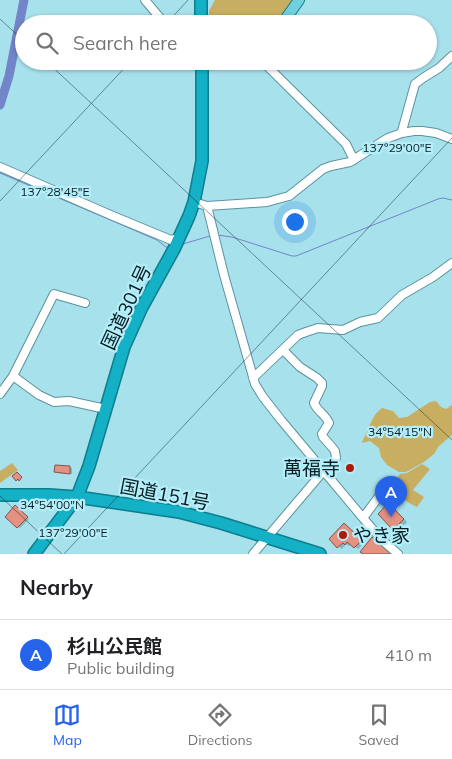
<!DOCTYPE html>
<meta charset="utf-8">
<style>
body{margin:0;font-family:Mulish,"Noto Sans JP",sans-serif;background:#f6f6f6;color:#202124}
.you{position:absolute;left:294px;top:221px;width:18px;height:18px;margin:-12px;border:4px solid #fff;border-radius:50%;background:#1a73e8;box-shadow:0 0 0 8px #1a73e833}
.badge{display:grid;place-items:center;width:32px;height:32px;border-radius:50%;background:#2563eb;color:#fff;font-size:16px;font-weight:700}
.pin{position:absolute;translate:-50% -41px;filter:drop-shadow(0 1px 2px #0008)}
.pin::after{content:'';position:absolute;top:26px;width:18px;height:15px;background:inherit;clip-path:polygon(0 0,100% 0,50% 100%)}
.list{margin:0;padding:0;list-style:none}
h2{display:flex;justify-content:space-between;align-items:center;height:65px;margin:0;padding:0 20px;font-size:21px}
h2 small{font-size:16px;font-weight:400;color:#757577}
.list li{display:grid;grid-template-columns:32px 1fr auto;gap:15px;align-items:center;box-sizing:border-box;height:70px;padding:0 20px;border-top:1px solid #e0e0e0}
.list b{display:block;font-size:19px;white-space:nowrap}
.list p{margin:0;font-size:16px;white-space:nowrap;color:#757577}
.list em{font-size:16px;font-style:normal;color:#757577}
.icon{flex:none;width:28px;height:28px;fill:none;stroke:currentColor;stroke-width:2;stroke-linecap:round;stroke-linejoin:round}
.map{position:relative;flex:none;width:452px;height:554px;overflow:hidden}
.search{position:absolute;background:#fff;box-shadow:0 1px 4px #0004;left:15px;right:15px;top:15px;height:55px;display:flex;align-items:center;gap:12px;box-sizing:border-box;padding:0 18px;border-radius:28px;color:#757577;font-size:19px}
.sheet{height:135px;background:#fff}
nav{display:flex;justify-content:space-around;align-items:center;box-sizing:border-box;height:70px;border-top:1px solid #e0e0e0;background:#fff;font-size:14px;color:#757577}
nav a{display:grid;justify-items:center;gap:2px}
nav .on{color:#2563eb}
.map>svg:first-child{display:block}
</style>
<div class="map">
<svg width="452" height="554" viewBox="0 0 452 554">
<rect width="100%" height="100%" fill="#a7e1ec"/>
<path fill="#c8ae61" d="M215 0H294C285 14 280 16 267 24H209V11Z
M436 401 441 407 446 409 452 405V435L439 446 434 454 424 462 406 472H399L387 465 381 457 379 448 370 441 362 443C363 438 365 437 367 432 372 421 372 416 382 408L393 411 399 418 407 417 430 402Z
M12 463 18 470 0 483V471Z
M422 464 430 469 413 490 424 497 417 507C406 502 398 495 391 486L400 474 407 473Z"/>
<path fill="#0003" d="M69 467 72 468V474L58 473 56 471Z
M388 504 392 506 407 522 398 531 394 529 380 514Z
M18 508 29 519 20 528 18 527Z
M348 527 365 542 358 549 351 544 349 546 346 544 342 549 330 539Z"/>
<g fill="none" stroke-linecap="round" stroke-linejoin="round">
<path stroke="#7285c8" stroke-width="1" d="M0 173 120 224 157 240 166 247H169
M217 235 232 237 292 256H296L438 199 443 198 452 200
M183 244 210 236"/>
<path stroke="#7285c8" stroke-width="9" d="M0 105 9 76 24 0"/>
</g>
<path fill="#e49182" stroke="#81554c" d="M55 465 70 466V474L54 472Z
M17 472 22 477 19 481 18 479 16 481 12 476Z
M388 503 404 519 393 530 378 514Z
M15 505 28 517 17 528 5 517Z
M344 523 362 540 354 548 347 542 345 545 343 543 337 548 329 539Z
M372 537 391 554H363L360 552Z"/>
<g fill="none" stroke-linecap="round" stroke-linejoin="round">
<defs>
<path id="minor" d="M145 0 165 24
M262 61 346 144 354 160
M402 133V131L415 84 423 78 439 68 452 56
M0 167 113 216 171 240 179 238
M194 202 207 206 267 202 289 196 323 169 331 166 350 162 388 138 402 133 414 131H422L436 133 452 139
M207 206 224 275 255 384 263 397 281 420 363 518 382 540 398 554
M13 376 39 395 54 402 69 401 106 409
M253 378 298 335 306 332 318 328 343 330 360 322 378 318 402 295 433 277 452 263
M0 394 13 376 54 294 85 303
M363 518 386 487
M253 554 321 474 325 471 336 458 335 451 331 446 323 437 322 434 329 423C326 415 317 411 314 403L322 386V383L317 378 300 367 283 350"/>
<path id="major" d="M282 24 299 0"/>
<path id="highway" d="M201 0V24
M0 495H49L77 497 179 512 221 523 320 554
M34 554 77 497 89 466 124 347 142 307 174 249 189 216 194 202 202 161V61"/>
</defs>
<use href="#minor" stroke="#5b939e" stroke-width="10"/>
<use href="#major" stroke="#0e7d8d" stroke-width="12"/>
<use href="#highway" stroke="#0e7d8d" stroke-width="14"/>
<use href="#minor" stroke="#fff" stroke-width="8"/>
<use href="#major" stroke="#71d0dd" stroke-width="10"/>
<use href="#highway" stroke="#13b0c6" stroke-width="11"/>
</g>
<path fill="none" stroke="#061e22" stroke-width="1" stroke-opacity="0.45" d="M0 19 24 41M166 24 188 0M46 61 452 440M0 201 131 61M0 496 62 554M64 554 452 138"/>
<g fill="#aa1a05" stroke="#b4eefa" stroke-width="2">
<circle cx="350" cy="468" r="5"/>
<circle cx="343" cy="535" r="5"/>
</g>
<g text-anchor="middle" stroke-width="4.5" stroke-linejoin="round" paint-order="stroke">
<g font-size="19" fill="#061e22" stroke="#b4eefa">
<text transform="translate(126 307) rotate(-65)" y="7">国道301号</text>
<text transform="translate(165 494) rotate(11)" y="7">国道151号</text>
</g>
<g font-size="19" fill="#061e22" stroke="#b4eefa" text-anchor="end">
<text x="340" y="475">萬福寺</text>
<text x="353" y="542" text-anchor="start">やき家</text>
</g>
</g>
<g font-size="12" text-anchor="middle" fill="#061e22" stroke="#b4eefa" stroke-width="4.5" stroke-linejoin="round" paint-order="stroke">
<text x="397" y="152">137°29'00"E</text>
<text x="55" y="196">137°28'45"E</text>
<text x="400" y="436">34°54'15"N</text>
<text x="52" y="509">34°54'00"N</text>
<text x="73" y="537">137°29'00"E</text>
</g>
</svg>
<div class="you"></div>
<div class="pin badge" style="left:391px;top:517px">A</div>
<div class="search"><svg class="icon" aria-label="search" viewBox="0 0 24 24"><circle cx="10" cy="10" r="6"/><path d="M15 15l6 6"/></svg>Search here</div>
</div>
<section class="sheet">
<h2>Nearby<small></small></h2>
<ul class="list">
<li><span class="badge">A</span><div><b>杉山公民館</b><p>Public building</p></div><em>410 m</em></li>
</ul>
</section>
<nav>
<a class="on"><svg class="icon" aria-label="map" viewBox="0 0 24 24"><path d="M3 6l6-2 6 2 6-2v14l-6 2-6-2-6 2zM9 4v14M15 6v14"/></svg>Map</a>
<a><svg class="icon" aria-label="directions" viewBox="0 0 24 24"><path d="M12 3l9 9-9 9-9-9zM9 14v-3h6M13 9l2 2-2 2"/></svg>Directions</a>
<a><svg class="icon" aria-label="saved" viewBox="0 0 24 24"><path d="M7 4h10v16l-5-4-5 4z"/></svg>Saved</a>
</nav>
